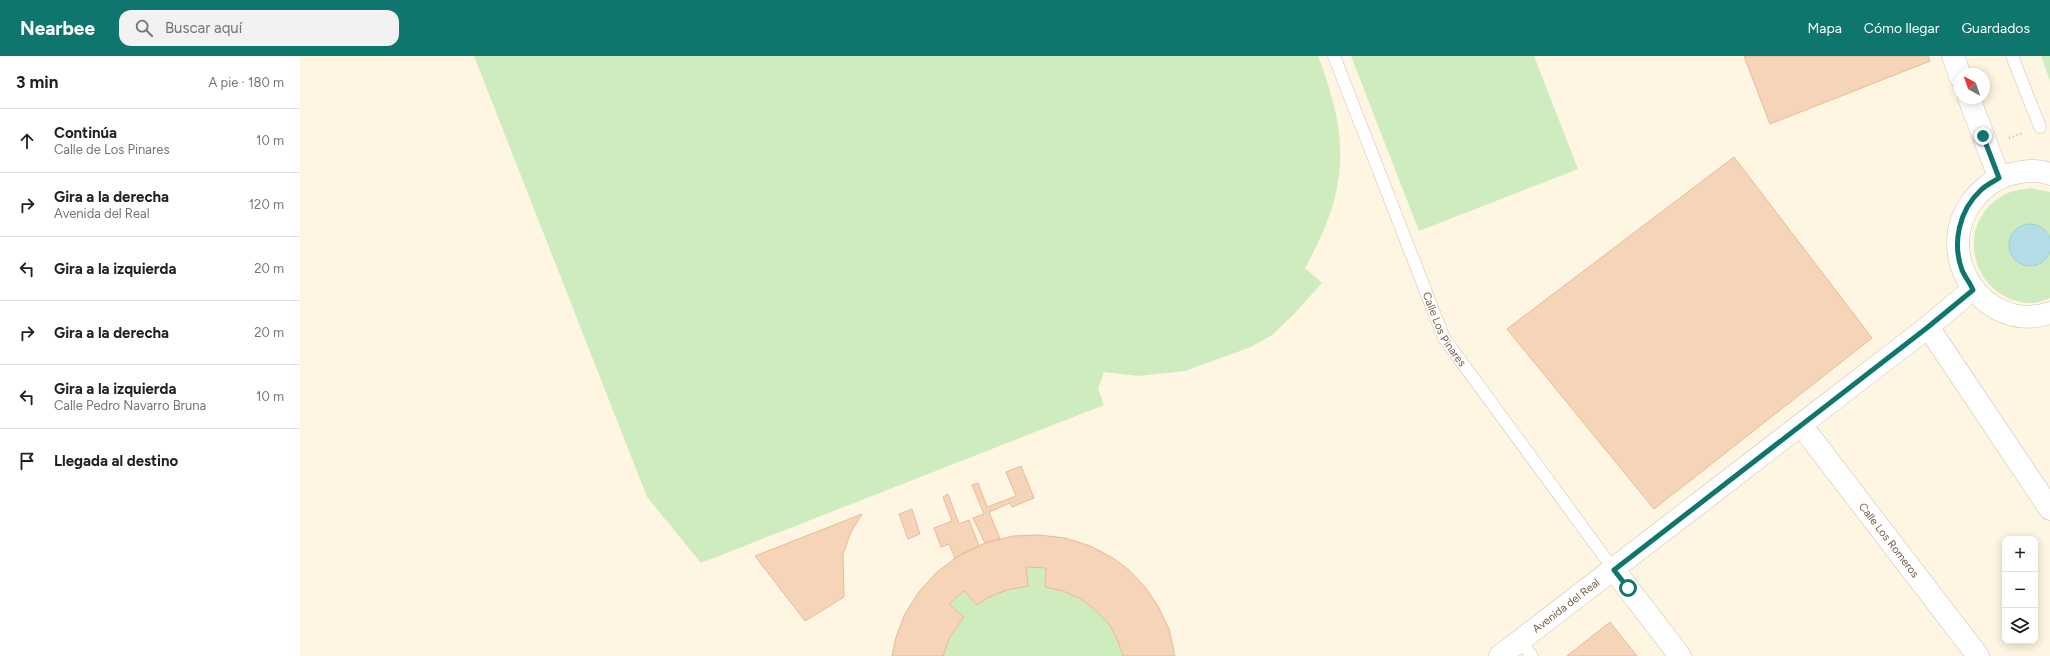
<!DOCTYPE html>
<html lang="es">
<meta charset="utf-8">
<style>
body{margin:0;font-family:Figtree,sans-serif;background:#f2f2f2;color:#202124}
.controls{position:absolute;right:12px;bottom:12px;display:grid;overflow:hidden;border-radius:8px;box-shadow:0 2px 10px #0003}
.controls button{width:36px;height:36px;display:grid;place-items:center;padding:0;border:0;border-bottom:1px solid #e0e0e0;background:#fff;color:#202124;font:20px sans-serif}
.compass{position:absolute;left:1654px;top:12px;width:36px;height:36px;border-radius:50%;background:#fff;box-shadow:0 2px 10px #0003;rotate:320deg}
.stop{position:absolute;width:12px;height:12px;margin:-9px;border:3px solid #0f766e;border-radius:50%;background:#fff}
.stop.end{background:#0f766e;border-color:#fff;box-shadow:0 1px 4px #0008}
.list{margin:0;padding:0;list-style:none}
h2{display:flex;justify-content:space-between;align-items:center;height:52px;margin:0;padding:0 16px;font-size:17px}
h2 small{font-size:13px;font-weight:400;color:#757577}
.list li{display:grid;grid-template-columns:26px 1fr auto;gap:12px;align-items:center;box-sizing:border-box;height:64px;padding:0 16px;border-top:1px solid #e0e0e0}
.list b{display:block;font-size:15px;white-space:nowrap}
.list p{margin:0;font-size:13px;white-space:nowrap;color:#757577}
.list em{font-size:13px;font-style:normal;color:#757577}
.icon{flex:none;width:22px;height:22px;fill:none;stroke:currentColor;stroke-width:2;stroke-linecap:round;stroke-linejoin:round}
.map{position:relative;flex:none;width:1750px;height:600px;overflow:hidden}
header{display:flex;align-items:center;gap:24px;box-sizing:border-box;height:56px;padding:0 20px;background:#0f766e;color:#fff}
header strong{font-size:19px}
nav{display:flex;gap:22px;margin-inline-start:auto;font-size:14px}
.search{width:280px;height:36px;background:#f2f2f2;display:flex;align-items:center;gap:10px;box-sizing:border-box;padding:0 14px;border-radius:12px;color:#757577;font-size:15px}
main{display:flex}
aside{flex:1;background:#fff}
.map>svg:first-child{display:block}
</style>
<header>
<strong>Nearbee</strong>
<div class="search"><svg class="icon" aria-label="search" viewBox="0 0 24 24"><circle cx="10" cy="10" r="6"/><path d="M15 15l6 6"/></svg>Buscar aquí</div>
<nav><a>Mapa</a><a>Cómo llegar</a><a>Guardados</a></nav>
</header>
<main>
<aside>
<h2>3 min<small>A pie · 180 m</small></h2>
<ul class="list">
<li><svg class="icon" aria-label="ahead" viewBox="0 0 24 24"><path d="M12 20V5M6 11l6-6 6 6"/></svg><div><b>Continúa</b><p>Calle de Los Pinares</p></div><em>10 m</em></li>
<li><svg class="icon" aria-label="right" viewBox="0 0 24 24"><path d="M7 20v-9h11M14 6l5 5-5 5"/></svg><div><b>Gira a la derecha</b><p>Avenida del Real</p></div><em>120 m</em></li>
<li><svg class="icon" aria-label="left" viewBox="0 0 24 24"><path d="M17 20v-9H6M10 6l-5 5 5 5"/></svg><div><b>Gira a la izquierda</b></div><em>20 m</em></li>
<li><svg class="icon" aria-label="right" viewBox="0 0 24 24"><path d="M7 20v-9h11M14 6l5 5-5 5"/></svg><div><b>Gira a la derecha</b></div><em>20 m</em></li>
<li><svg class="icon" aria-label="left" viewBox="0 0 24 24"><path d="M17 20v-9H6M10 6l-5 5 5 5"/></svg><div><b>Gira a la izquierda</b><p>Calle Pedro Navarro Bruna</p></div><em>10 m</em></li>
<li><svg class="icon" aria-label="arrive" viewBox="0 0 24 24"><path d="M6 21V4h12l-3 4 3 4H6"/></svg><div><b>Llegada al destino</b></div></li>
</ul>
</aside>
<div class="map">
<svg width="1750" height="600" viewBox="0 0 1750 600">
<rect width="100%" height="100%" fill="#fef5e2"/>
<path fill="#cfecbf" d="M174 0H1018C1050 83 1049 133 1005 212L1022 227 995 257 972 279 951 291 885 315 838 320 804 316 798 333 804 349 401 507 347 441Z
M1051 0H1234L1278 113 1119 175Z
M1741 0H1750V25Z
M1729 132 1750 136V242C1744 244 1738 247 1732 247 1670 246 1651 163 1708 137 1714 134 1722 134 1729 132Z
M739 479C757 481 774 483 790 490 835 509 868 552 875 600H592L596 581 605 558 618 537 637 516 713 480Z"/>
<path fill="#b5dde8" stroke="#9bcddb" d="M1709 189a21 21 0 1 1 42 0a21 21 0 1 1-42 0Z"/>
<path fill="#f5d4b8" stroke="#e8bb97" d="M1444 0H1628L1630 5 1470 68Z
M1434 101 1572 282 1354 453 1207 273Z
M721 410 734 442 712 451 710 447 689 456 700 483 685 487 673 462 684 458 672 429 678 427 687 451 716 440 706 416Z
M648 438 659 468 669 464 679 490 655 502 649 488 641 491 634 472 652 465 643 441Z
M612 453 620 478 608 483 599 458Z
M562 458 551 476 543 498 544 541 505 565 455 500Z
M739 479 765 482 790 490 813 502 829 514 845 531 858 550 869 573 875 600H823L818 585 809 568 795 554 781 543 763 535 745 531 746 512 726 511 728 530 707 534 689 541 677 549 664 535 649 548 664 561 650 581 643 600H592L596 581 605 558 618 537 637 516 658 500 685 487 713 480Z
M1310 566 1337 600H1267Z"/>
<g fill="none" stroke-linecap="round" stroke-linejoin="round">
<defs>
<g id="service">
<path id="s1" d="M1034 0 1144 282 1314 514"/>
<path d="M1712 0 1740 71"/>
<path d="M1220 585 1232 600"/>
</g>
<g id="minor">
<path d="M1653 0 1660 20"/>
<path d="M1669 42 1699 121"/>
<path d="M1750 118C1737 113 1721 115 1708 119 1694 123 1683 132 1674 143 1630 197 1684 279 1750 257"/>
<path d="M1628 271 1750 453"/>
<path id="s2" d="M1501 369 1678 600"/>
<path d="M1314 514 1380 600"/>
<path id="s3" d="M1200 600 1628 271 1673 233"/>
</g>
</defs>
<use href="#service" stroke="#d1bfab" stroke-width="13"/>
<use href="#minor" stroke="#d1bfab" stroke-width="23"/>
<path stroke="#dab79b" stroke-width="2.5" stroke-dasharray="1 3" stroke-linecap="butt" d="M1709 82 1723 77"/>
<use href="#service" stroke="#fff" stroke-width="12"/>
<use href="#minor" stroke="#fff" stroke-width="22"/>
</g>
<g fill="none" stroke-linecap="round" stroke-linejoin="round">
<path stroke="#0f766e" stroke-width="5" d="M1328 532 1314 514 1628 271 1673 234C1670 227 1665 221 1662 214 1652 187 1659 154 1681 134 1686 129 1693 126 1699 122L1683 80"/>
</g>
<g text-anchor="middle" stroke-width="3" stroke-linejoin="round" paint-order="stroke">
<g font-size="11" fill="#775b47" stroke="#fff8e9">
<text dy="4" stroke="none"><textPath href="#s1" startOffset="295">Calle Los Pinares</textPath></text>
<text dy="4" stroke="none"><textPath href="#s2" startOffset="145">Calle Los Romeros</textPath></text>
<text dy="4" stroke="none"><textPath href="#s3" startOffset="83">Avenida del Real</textPath></text>
</g>
</g>
</svg>
<div class="controls">
<button>+</button>
<button>−</button>
<button><svg class="icon" aria-label="layers" viewBox="0 0 24 24"><path d="M12 4l9 5-9 5-9-5zM3 14l9 5 9-5"/></svg></button>
</div>
<svg class="compass" viewBox="-18 -18 36 36"><path d="M0-13l5 13h-10z" fill="#e53935"/><path d="M0 13l5-13h-10z" fill="#757577"/></svg>
<div class="stop" style="left:1328px;top:532px"></div>
<div class="stop end" style="left:1683px;top:80px"></div>
</div>
</main>
